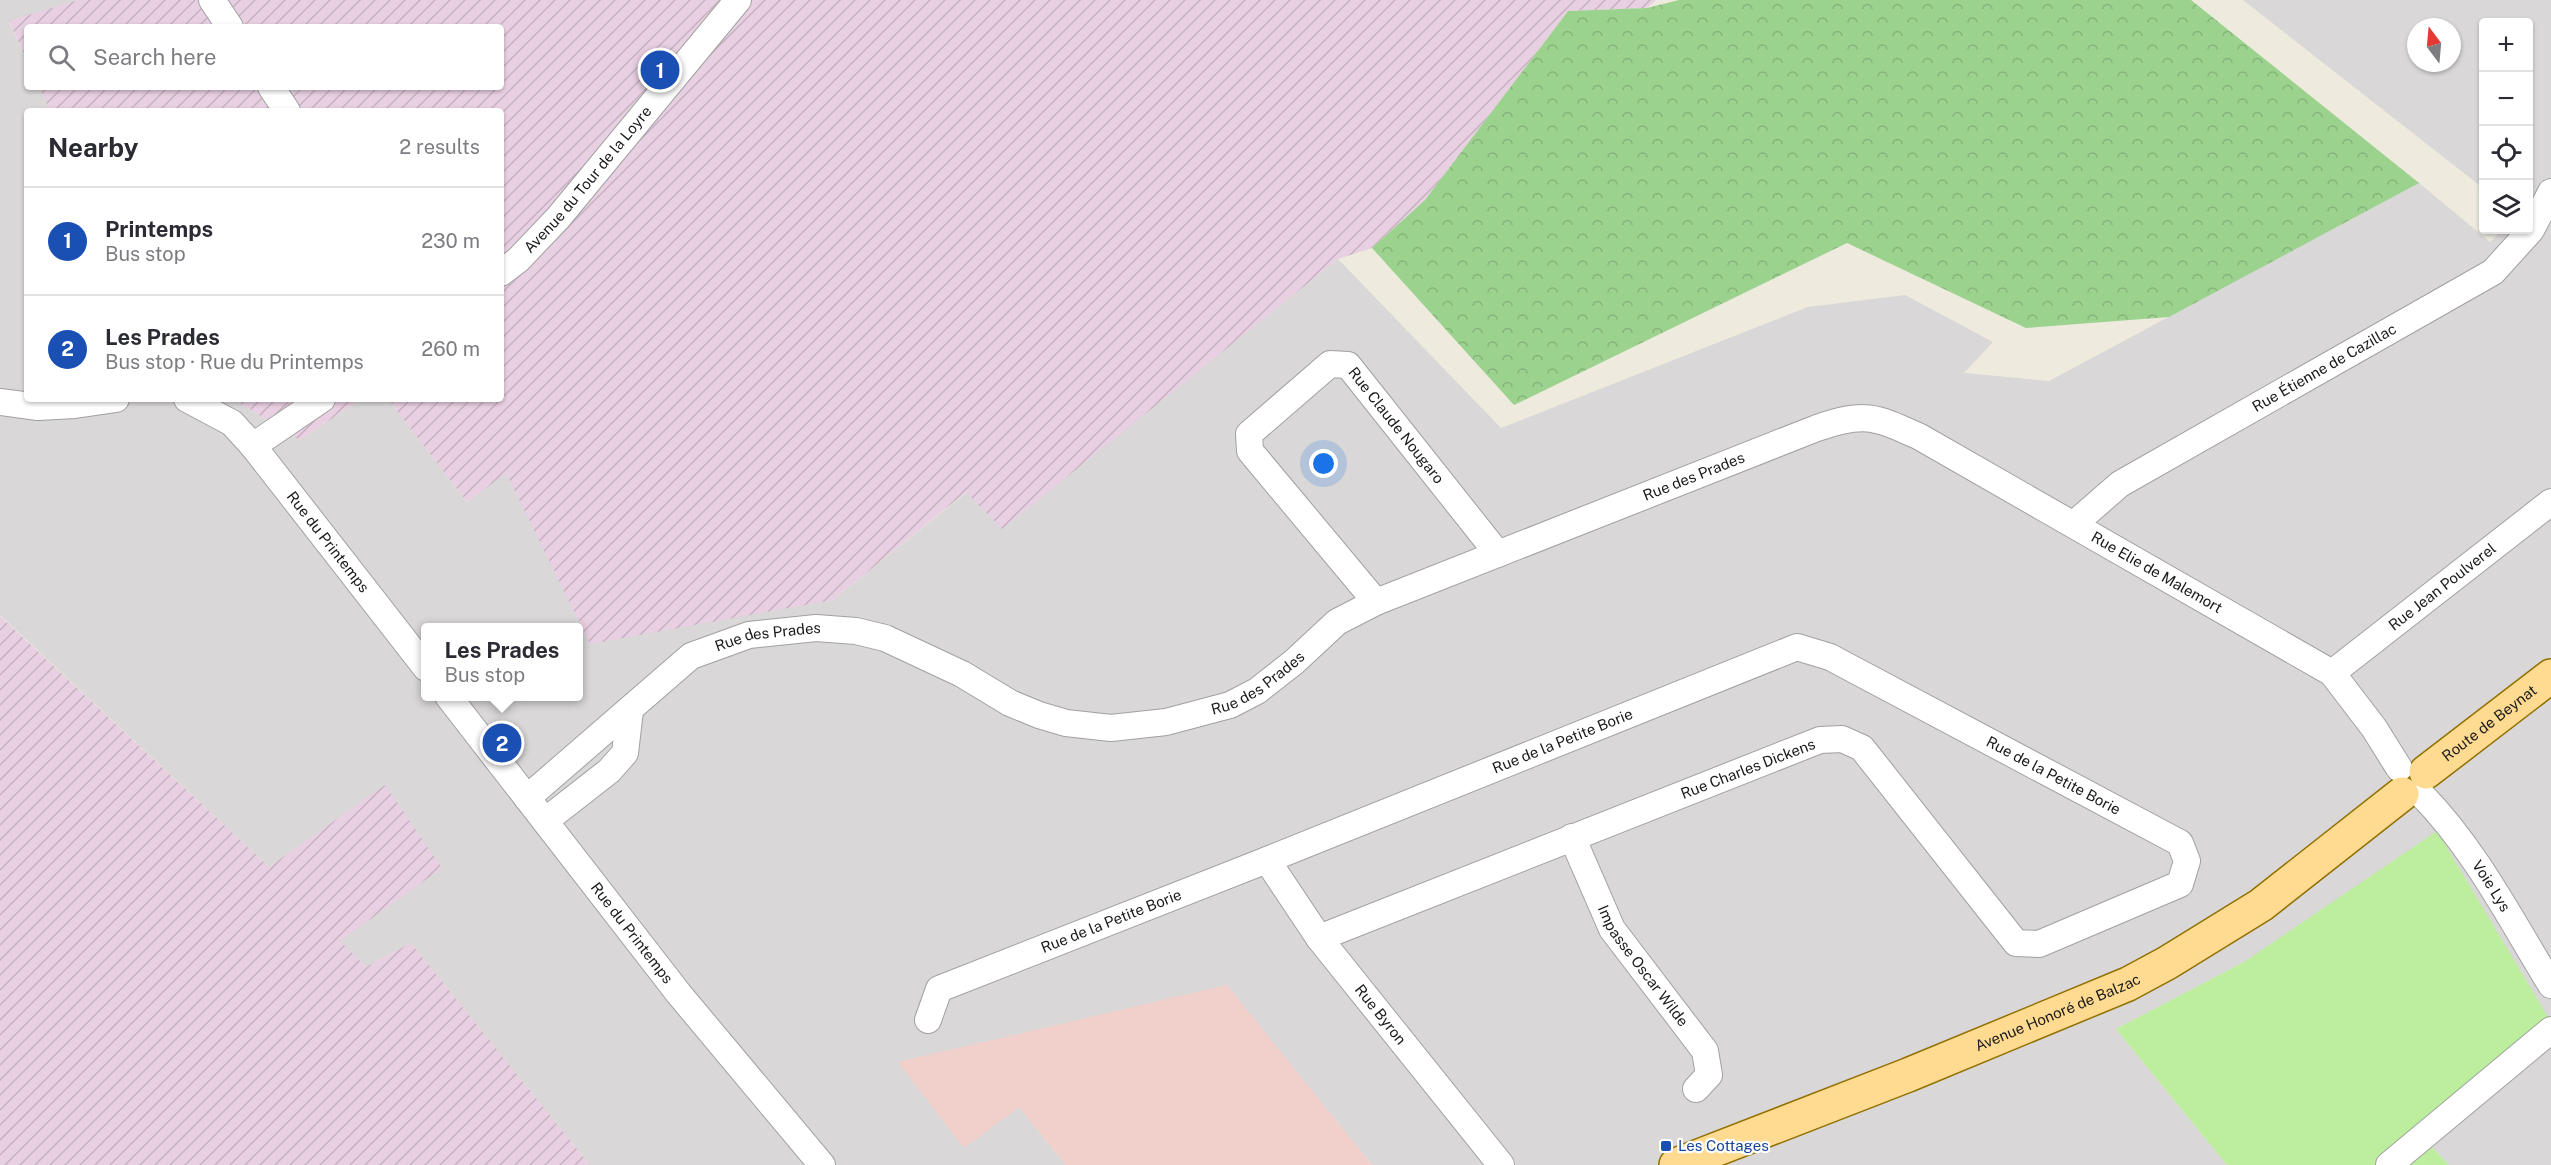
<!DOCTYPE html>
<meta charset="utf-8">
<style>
body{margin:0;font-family:"Public Sans",sans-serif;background:#f2f2f3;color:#2b2b33}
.controls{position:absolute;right:18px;top:18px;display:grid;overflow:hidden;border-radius:6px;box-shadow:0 2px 4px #0004}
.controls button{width:54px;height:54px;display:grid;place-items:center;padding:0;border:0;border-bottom:2px solid #e1e1e2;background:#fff;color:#2b2b33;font:30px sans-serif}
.compass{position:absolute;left:2407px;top:18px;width:54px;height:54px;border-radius:50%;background:#fff;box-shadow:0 2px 4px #0004;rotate:344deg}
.you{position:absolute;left:1324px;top:464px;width:21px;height:21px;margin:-15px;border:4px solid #fff;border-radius:50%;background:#1a73e8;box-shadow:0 0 0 9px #1a73e833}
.badge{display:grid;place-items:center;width:39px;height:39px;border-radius:50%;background:#db2777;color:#fff;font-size:20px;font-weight:700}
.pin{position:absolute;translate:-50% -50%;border:3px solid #fff;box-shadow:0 2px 6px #0006}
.popup{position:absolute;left:421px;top:623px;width:162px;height:78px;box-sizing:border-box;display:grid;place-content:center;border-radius:6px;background:#fff;filter:drop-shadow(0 2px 4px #0005);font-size:20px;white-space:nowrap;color:#7c7c81}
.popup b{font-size:22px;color:#2b2b33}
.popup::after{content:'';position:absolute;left:50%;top:100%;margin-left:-12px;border:12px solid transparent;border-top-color:#fff}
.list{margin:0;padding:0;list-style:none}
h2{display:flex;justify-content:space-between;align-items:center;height:78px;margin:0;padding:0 24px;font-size:26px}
h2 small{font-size:20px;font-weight:400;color:#7c7c81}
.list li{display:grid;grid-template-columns:39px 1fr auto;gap:18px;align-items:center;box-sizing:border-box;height:108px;padding:0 24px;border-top:2px solid #e1e1e2}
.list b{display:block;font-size:22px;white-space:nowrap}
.list p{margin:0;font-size:20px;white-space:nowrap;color:#7c7c81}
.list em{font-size:20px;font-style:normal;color:#7c7c81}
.icon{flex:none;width:33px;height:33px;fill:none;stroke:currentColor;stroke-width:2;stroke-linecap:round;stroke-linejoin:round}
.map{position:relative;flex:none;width:2551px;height:1165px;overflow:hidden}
.search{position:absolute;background:#fff;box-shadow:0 2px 4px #0004;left:24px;top:24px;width:480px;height:66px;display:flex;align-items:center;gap:15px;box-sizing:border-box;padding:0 21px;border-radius:6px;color:#7c7c81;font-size:22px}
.panel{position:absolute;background:#fff;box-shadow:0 2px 4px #0004;left:24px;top:108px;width:480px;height:294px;border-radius:6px}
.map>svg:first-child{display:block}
</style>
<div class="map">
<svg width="2551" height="1165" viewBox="0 0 2551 1165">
<defs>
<pattern id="industrial-furrows" width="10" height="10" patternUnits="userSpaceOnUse" patternTransform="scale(1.5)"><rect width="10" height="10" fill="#e8cfe1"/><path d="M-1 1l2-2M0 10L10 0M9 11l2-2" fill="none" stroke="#c6b1c0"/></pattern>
<pattern id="forest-crowns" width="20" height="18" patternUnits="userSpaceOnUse" patternTransform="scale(1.5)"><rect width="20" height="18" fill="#9bd28e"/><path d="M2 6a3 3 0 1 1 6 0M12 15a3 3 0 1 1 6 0" fill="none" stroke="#85b47a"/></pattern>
</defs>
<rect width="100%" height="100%" fill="#eeeade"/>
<path fill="#d9d7d7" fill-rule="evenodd" d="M0 0H78L9 22 27 61V87H39L50 111H27V399H233L300 440 361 399H388L467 502 506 472 833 600 967 492 1002 528 1338 259 1501 428 1808 307 1905 295 1993 342 1964 373 2049 381 2419 183 2490 242 2502 230H2528V22H2484L2483 188 2243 0H2551V1022L2244 962 2116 1029 2227 1165H1372L1226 985 1019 1107 1066 1165H590L411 943 366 967 339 941 441 868 385 786 269 867 0 615ZM2416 27H2452V63H2416ZM426 628H578V696H426Z
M2551 1041V1165H2449L2431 1146Z"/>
<path fill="#f1d0cb" d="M1227 985 1372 1165H1066L1019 1107 964 1148 898 1062Z"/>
<path fill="url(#industrial-furrows)" d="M78 0H1656L1647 8 1568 11 1425 200 1372 248 1338 259 1002 529 966 492 833 600 590 644 506 473 467 502 388 399H501V111H50L39 87H501V27H27V61L9 21Z
M233 399H361L300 440Z
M0 616 269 867 385 785 442 868 340 941 366 967 411 943 590 1165H0Z"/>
<path fill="#bdee9e" d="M2437 831 2551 1022 2431 1146 2449 1165H2227L2116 1029 2244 962Z"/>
<path fill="url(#forest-crowns)" d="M1679 0H2191L2419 183 2169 317 2026 328 1847 243 1514 405 1372 248 1425 200 1568 11 1647 8Z"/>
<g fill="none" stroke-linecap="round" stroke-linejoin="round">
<defs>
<g id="minor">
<path d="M212 0 230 27"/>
<path d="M271 87 287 111"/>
<path id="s1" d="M501 273 518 260 558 218 738 0"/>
<path id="s2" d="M187 399 232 423 253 446 426 668"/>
<path d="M0 402 38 407 75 405 116 399"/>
<path d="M253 446 322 399"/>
<path id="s3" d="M2074 524 2120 484 2493 272 2531 230 2551 192"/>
<path id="s4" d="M1376 602 1250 451 1249 434 1330 364 1348 365 1498 554"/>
<path id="s5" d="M2332 673 2551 502"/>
<path id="s6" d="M448 696 679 994 822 1165"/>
<path id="s7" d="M2421 794C2475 849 2511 920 2551 985"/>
<path id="s8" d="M527 798 691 656 749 635 816 628 856 631 885 638 962 674 1010 703 1039 715 1066 723 1111 728 1166 722 1230 705 1257 691 1294 662 1337 622 1376 602 1817 428C1865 411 1876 417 1920 437L2332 673 2374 728 2399 768"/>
<path d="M545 821 609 771 625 753 630 710"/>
<path id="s9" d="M1572 837 1612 929 1705 1051 1709 1075 1696 1089"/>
<path id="s10" d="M1267 860 1319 938 1501 1165"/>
<path id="s11" d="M928 1020 939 989 1267 860 1797 647 1830 657 2180 843 2187 861 2180 884 2039 944 2016 943 1862 748 1842 739 1820 740 1319 938"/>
<path d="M2389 1165 2551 1030"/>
</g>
<g id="primary">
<path id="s12" d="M2426 772 2551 676"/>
<path id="s13" d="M1676 1165 1908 1075 2128 984 2167 963 2261 905 2402 794"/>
</g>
</defs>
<use href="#minor" stroke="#a1a1a1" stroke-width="28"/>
<use href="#primary" stroke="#917000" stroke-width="36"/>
<use href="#minor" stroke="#fff" stroke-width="26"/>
<use href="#primary" stroke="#ffdb92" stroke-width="33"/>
</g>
<rect fill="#1a4fb4" stroke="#fff" stroke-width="2" x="1660" y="1140" width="12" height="12" rx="3"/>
<g text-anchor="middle" stroke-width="4.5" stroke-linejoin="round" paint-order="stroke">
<g font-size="15" fill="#1a1a1a" stroke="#fff">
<text dy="5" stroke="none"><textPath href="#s1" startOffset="128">Avenue du Tour de la Loyre</textPath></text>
<text dy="5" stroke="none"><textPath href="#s3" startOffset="296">Rue Étienne de Cazillac</textPath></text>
<text dy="5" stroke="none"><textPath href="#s4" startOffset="416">Rue Claude Nougaro</textPath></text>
<text dy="5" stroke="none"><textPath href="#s8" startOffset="1305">Rue des Prades</textPath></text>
<text dy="5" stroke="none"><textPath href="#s2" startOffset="204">Rue du Printemps</textPath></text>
<text dy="5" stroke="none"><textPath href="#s8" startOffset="1818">Rue Elie de Malemort</textPath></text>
<text dy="5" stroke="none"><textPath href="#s5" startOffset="140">Rue Jean Poulverel</textPath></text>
<text dy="5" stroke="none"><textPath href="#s8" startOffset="297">Rue des Prades</textPath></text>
<text dy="5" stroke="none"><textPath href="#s8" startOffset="818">Rue des Prades</textPath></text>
<text dy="5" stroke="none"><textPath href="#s12" startOffset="80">Route de Beynat</textPath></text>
<text dy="5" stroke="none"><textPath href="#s11" startOffset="704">Rue de la Petite Borie</textPath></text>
<text transform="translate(1748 769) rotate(-21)" y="5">Rue Charles Dickens</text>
<text dy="5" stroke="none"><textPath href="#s11" startOffset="1244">Rue de la Petite Borie</textPath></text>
<text dy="5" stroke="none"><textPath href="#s7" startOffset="116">Voie Lys</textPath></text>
<text dy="5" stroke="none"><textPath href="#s11" startOffset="218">Rue de la Petite Borie</textPath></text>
<text dy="5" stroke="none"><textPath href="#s6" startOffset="300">Rue du Printemps</textPath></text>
<text dy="5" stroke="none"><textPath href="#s9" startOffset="148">Impasse Oscar Wilde</textPath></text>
<text dy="5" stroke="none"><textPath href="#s13" startOffset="411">Avenue Honoré de Balzac</textPath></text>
<text dy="5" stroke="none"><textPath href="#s10" startOffset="192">Rue Byron</textPath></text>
</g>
<g font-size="15" fill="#164399" stroke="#fff" text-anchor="start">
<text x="1678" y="1151">Les Cottages</text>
</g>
</g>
</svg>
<div class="controls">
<button>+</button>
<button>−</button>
<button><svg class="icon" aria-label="locate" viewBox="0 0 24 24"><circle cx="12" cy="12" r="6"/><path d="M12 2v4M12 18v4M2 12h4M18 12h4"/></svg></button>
<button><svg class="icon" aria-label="layers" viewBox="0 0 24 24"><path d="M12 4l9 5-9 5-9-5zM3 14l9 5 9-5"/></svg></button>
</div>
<svg class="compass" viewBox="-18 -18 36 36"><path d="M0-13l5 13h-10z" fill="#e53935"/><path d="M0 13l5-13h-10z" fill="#7c7c81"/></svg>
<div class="you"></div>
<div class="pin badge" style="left:660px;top:70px;background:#1a4fb4">1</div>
<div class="pin badge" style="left:502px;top:743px;background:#1a4fb4">2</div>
<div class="popup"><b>Les Prades</b>Bus stop</div>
<div class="search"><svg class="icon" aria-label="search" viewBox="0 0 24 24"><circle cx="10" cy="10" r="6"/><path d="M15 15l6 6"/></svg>Search here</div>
<section class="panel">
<h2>Nearby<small>2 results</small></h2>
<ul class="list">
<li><span class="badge" style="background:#1a4fb4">1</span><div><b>Printemps</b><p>Bus stop</p></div><em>230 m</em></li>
<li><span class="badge" style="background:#1a4fb4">2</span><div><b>Les Prades</b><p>Bus stop · Rue du Printemps</p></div><em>260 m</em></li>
</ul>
</section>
</div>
